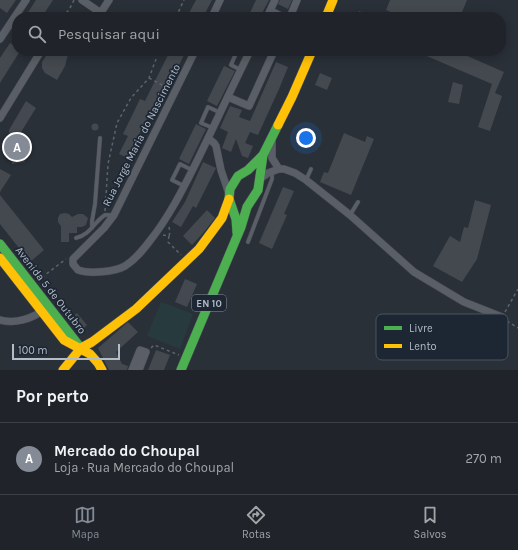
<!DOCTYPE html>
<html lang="pt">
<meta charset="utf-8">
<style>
body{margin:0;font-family:Karla,sans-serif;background:#2d3036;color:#f1f3f6}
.scale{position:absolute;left:12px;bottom:10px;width:108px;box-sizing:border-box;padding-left:4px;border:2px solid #b4bcc9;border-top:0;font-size:11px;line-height:14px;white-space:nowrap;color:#b4bcc9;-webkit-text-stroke:3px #1d2633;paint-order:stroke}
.you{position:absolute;left:306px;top:138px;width:14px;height:14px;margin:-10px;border:3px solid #fff;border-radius:50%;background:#1a73e8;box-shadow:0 0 0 6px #1a73e833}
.badge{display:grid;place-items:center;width:26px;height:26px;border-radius:50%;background:#848b96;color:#fff;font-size:13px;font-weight:700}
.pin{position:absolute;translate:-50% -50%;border:2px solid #fff;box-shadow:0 1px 4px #0006}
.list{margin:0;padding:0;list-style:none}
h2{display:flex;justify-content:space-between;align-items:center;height:52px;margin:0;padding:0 16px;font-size:17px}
h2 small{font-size:13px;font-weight:400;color:#a2a4a8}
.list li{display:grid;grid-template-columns:26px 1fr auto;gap:12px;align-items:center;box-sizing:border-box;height:72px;padding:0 16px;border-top:1px solid #3d4147}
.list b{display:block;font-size:15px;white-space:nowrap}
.list p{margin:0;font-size:13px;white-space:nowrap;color:#a2a4a8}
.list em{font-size:13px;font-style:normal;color:#a2a4a8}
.icon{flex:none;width:22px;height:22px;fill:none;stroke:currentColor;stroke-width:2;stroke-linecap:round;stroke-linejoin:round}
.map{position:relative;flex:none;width:518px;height:370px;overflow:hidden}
.search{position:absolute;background:#20242a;box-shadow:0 2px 10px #0003;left:12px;right:12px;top:12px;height:44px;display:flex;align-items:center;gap:10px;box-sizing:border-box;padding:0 14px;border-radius:16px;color:#a2a4a8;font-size:15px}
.sheet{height:124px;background:#20242a}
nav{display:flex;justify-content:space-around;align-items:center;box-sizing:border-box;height:56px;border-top:1px solid #3d4147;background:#20242a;font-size:11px;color:#a2a4a8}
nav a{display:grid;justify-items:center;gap:2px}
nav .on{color:#848b96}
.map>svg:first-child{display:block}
</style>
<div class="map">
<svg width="518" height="370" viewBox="0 0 518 370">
<rect width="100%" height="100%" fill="#2a3038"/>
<path fill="#273a3e" d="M161 302 193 314 180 349 147 336Z"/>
<path fill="#444950" d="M0 0H16L7 13 0 8Z
M36 0H53L42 17H25Z
M196 0H212L203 17H187Z
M256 0H269L260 17H248Z
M280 0H292L288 9 278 4Z
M390 0H467L460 17H402L386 10Z
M359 11 374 17H356Z
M10 43 17 47V51H20L0 83V58Z
M49 51H69L65 66 57 80 45 73 42 68V62Z
M170 51H186L158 108 154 105 136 140 141 143 133 160 119 154 128 136 123 134 140 99 145 101Z
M415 51H456L504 72 495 93 502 96 490 131 478 127 492 84Z
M276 62 288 67 279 89 258 135 250 132 245 143 253 146 248 158 242 156 236 139 231 152 222 148 228 132 220 128 230 106 242 110 239 117 250 121Z
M224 66 235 71 217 106 207 101Z
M320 73 332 78 327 90 315 85Z
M453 82 463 85 459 104 448 102Z
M26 101 36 108 21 132 25 162 12 164 9 130Z
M91.5 127a3.5 3.5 0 1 1 7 0a3.5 3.5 0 1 1-7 0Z
M196 124 206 129 189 164 179 159Z
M344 133 365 142 367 136 374 139 351 195 320 182 324 172 328 173Z
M203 162 216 168 196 208 193 206 181 227 172 222 185 202Z
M0 169 11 175 0 192Z
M283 187 294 191 284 214 287 215 272 249 259 243Z
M0 195 44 250 30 262 0 224Z
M475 200 491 205 477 259 462 282 433 266 450 236 460 242 464 227 468 228Z
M207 210 215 218 204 232 192 245 183 236Z
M65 213 69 214 72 217 78 214H83L88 218 86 225 82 227H77V233H69V242H61V226L58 222V218L60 214Z
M185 279 197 284 187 307 175 302Z
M77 313 87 325 79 333 68 321Z
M128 322 138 332 116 352 122 364 128 366 127 370H109L98 348Z
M156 350 170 355 164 370H148Z"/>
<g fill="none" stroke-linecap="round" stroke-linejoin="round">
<defs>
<path id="lane" d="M271 9 287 17
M237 51 231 65 241 70
M242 51 249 54
M213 128 201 123 208 107 221 113
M306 180 311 169
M184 186 172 180 180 164 192 170
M350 215 358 202
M92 228V221L95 204 100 138
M76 238C90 235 94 222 105 215H114
M248 242 272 179V172"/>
<path id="street" d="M82 0 101 13
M98 17 109 0
M212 17 220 0
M267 17 275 0
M290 17 297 0
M0 39 26 0
M195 51 114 215 104 228 73 259V264L78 270C89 274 115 272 125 266 135 260 142 251 149 242 169 217 183 189 197 161 215 124 232 87 250 51
M228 97 249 106 274 51
M0 118 41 51
M208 138 214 143 216 146 221 170 229 194
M272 139V158L279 169
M260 179 268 173 279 169H284L295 173 306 180 350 215 414 272 464 302 502 317
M0 320C15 324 32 319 45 309
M132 370 140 350 146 352 139 370"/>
<path id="fast" d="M237 233 236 219 229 199 230 189 238 176 248 170 263 155
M0 244 80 347
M181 370 241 227 247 207 258 190 263 155 278 125"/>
<path id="slow" d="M326 17 333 0
M278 125 292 97 312 51
M0 258 64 340 90 354 98 363 102 370
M63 370 81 348 92 342 136 309 199 249 222 218 229 199"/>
</defs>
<use href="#lane" stroke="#484c53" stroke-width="4.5"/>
<use href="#street" stroke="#484c53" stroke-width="8"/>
<use href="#fast" stroke="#484c53" stroke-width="10"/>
<use href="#slow" stroke="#484c53" stroke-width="10"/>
<path stroke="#5d636a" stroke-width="1.5" stroke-dasharray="3 3" stroke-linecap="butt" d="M62 17 69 10 74 0
M176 17 184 0
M149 78 168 88
M105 211 108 164 117 123 131 98 149 78 159 51
M169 227 170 232 169 236
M163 235 169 236 168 242 181 255
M37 281 66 259
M505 312 518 289
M507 321 518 328
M151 348 154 345 179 355"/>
<use href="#lane" stroke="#5a5e66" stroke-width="3.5"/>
<use href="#street" stroke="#5a5e66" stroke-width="7"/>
<use href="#fast" stroke="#4caf50" stroke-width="9"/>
<use href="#slow" stroke="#ffc107" stroke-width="9"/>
</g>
<g text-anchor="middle" stroke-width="3.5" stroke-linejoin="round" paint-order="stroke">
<rect fill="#1d2633" stroke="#878f9c" stroke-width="1" x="192" y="295" width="34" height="16" rx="3"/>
<g font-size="10" font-weight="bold" fill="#b4bcc9">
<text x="209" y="307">EN 10</text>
</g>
<g font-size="11" fill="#b4bcc9" stroke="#1d2633">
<text transform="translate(141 135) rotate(-63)" y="4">Rua Jorge Maria do Nascimento</text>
<text transform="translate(51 290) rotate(52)" y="4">Avenida 5 de Outubro</text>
</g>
</g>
<rect x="376" y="314" width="132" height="46" rx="6" fill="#1d2633" stroke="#4a5360" stroke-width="1"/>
<rect x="384" y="326" width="18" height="4" fill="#4caf50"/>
<rect x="384" y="344" width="18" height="4" fill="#ffc107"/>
<g font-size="11" fill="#b4bcc9">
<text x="409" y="332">Livre</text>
<text x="409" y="350">Lento</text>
</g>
</svg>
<div class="scale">100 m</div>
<div class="you"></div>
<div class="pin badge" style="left:17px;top:147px">A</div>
<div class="search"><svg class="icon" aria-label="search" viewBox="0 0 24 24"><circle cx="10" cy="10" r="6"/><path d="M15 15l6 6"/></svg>Pesquisar aqui</div>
</div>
<section class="sheet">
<h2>Por perto<small></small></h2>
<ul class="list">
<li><span class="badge">A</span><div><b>Mercado do Choupal</b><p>Loja · Rua Mercado do Choupal</p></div><em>270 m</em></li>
</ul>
</section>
<nav>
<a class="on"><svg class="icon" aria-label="map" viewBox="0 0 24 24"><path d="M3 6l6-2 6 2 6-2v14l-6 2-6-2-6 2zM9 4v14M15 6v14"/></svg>Mapa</a>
<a><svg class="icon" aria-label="directions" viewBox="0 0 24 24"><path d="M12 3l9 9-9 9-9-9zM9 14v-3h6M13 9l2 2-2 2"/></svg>Rotas</a>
<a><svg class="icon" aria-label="saved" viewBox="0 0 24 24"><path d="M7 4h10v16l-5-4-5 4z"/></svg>Salvos</a>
</nav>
